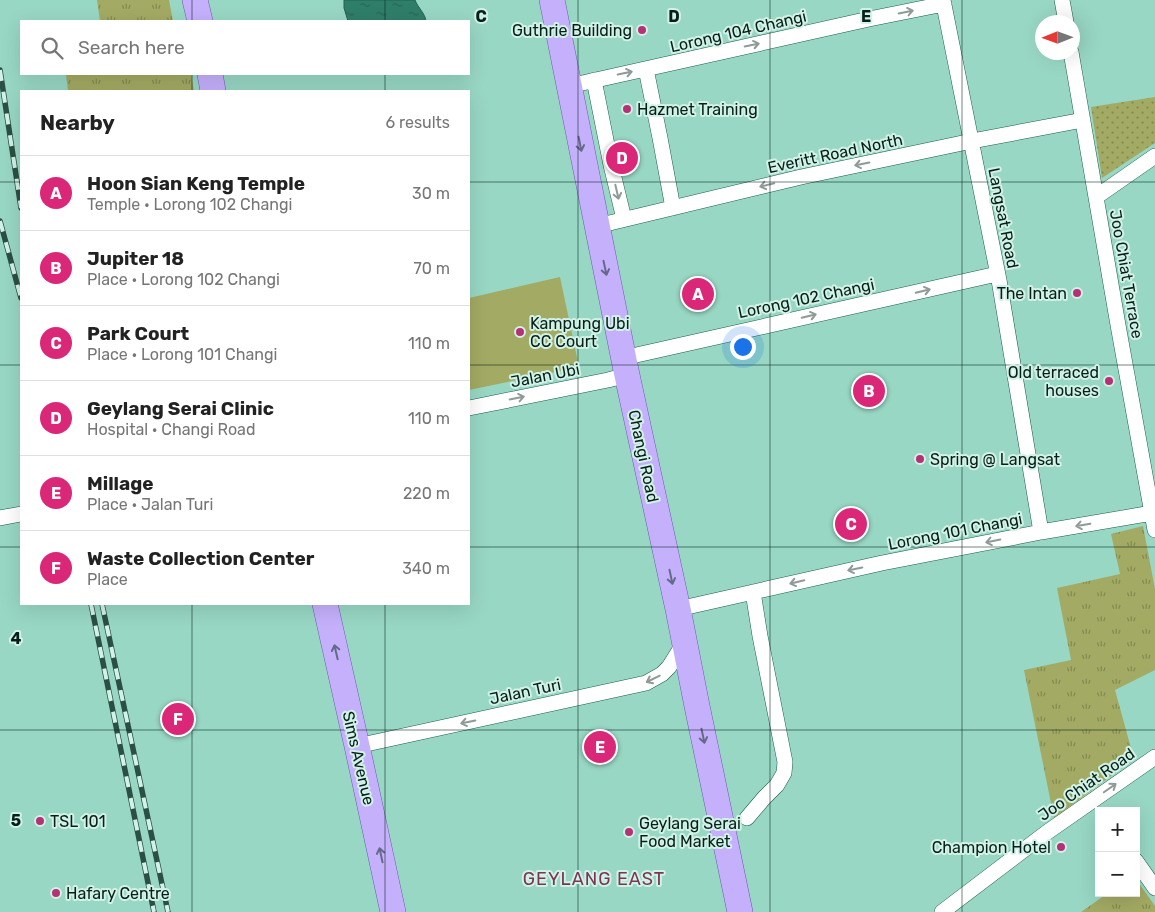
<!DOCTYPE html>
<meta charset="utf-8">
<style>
body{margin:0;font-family:Rubik,sans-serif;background:#f6f6f6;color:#222}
.controls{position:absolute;right:15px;bottom:15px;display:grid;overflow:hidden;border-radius:0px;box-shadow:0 5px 20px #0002}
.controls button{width:45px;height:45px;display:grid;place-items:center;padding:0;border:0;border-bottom:1px solid #e0e0e0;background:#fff;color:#222;font:25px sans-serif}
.compass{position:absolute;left:1035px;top:15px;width:45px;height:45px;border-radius:50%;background:#fff;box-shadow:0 5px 20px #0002;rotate:269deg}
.you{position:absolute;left:742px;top:346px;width:18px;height:18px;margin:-12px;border:4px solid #fff;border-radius:50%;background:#1a73e8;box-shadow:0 0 0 8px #1a73e833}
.badge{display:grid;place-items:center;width:32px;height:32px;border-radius:50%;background:#db2777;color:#fff;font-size:16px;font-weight:700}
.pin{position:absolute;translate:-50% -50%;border:2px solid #fff;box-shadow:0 1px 5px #0006}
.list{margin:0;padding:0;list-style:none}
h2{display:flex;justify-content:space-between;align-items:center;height:65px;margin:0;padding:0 20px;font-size:21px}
h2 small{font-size:16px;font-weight:400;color:#767676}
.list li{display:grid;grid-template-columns:32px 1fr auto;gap:15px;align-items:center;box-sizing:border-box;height:75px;padding:0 20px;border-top:1px solid #e0e0e0}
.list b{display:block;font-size:19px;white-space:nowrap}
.list p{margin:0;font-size:16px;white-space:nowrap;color:#767676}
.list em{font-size:16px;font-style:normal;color:#767676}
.icon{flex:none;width:28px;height:28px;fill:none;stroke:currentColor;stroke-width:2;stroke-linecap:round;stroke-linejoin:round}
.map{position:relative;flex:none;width:1155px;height:912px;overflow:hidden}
.search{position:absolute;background:#fff;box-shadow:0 5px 20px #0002;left:20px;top:20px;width:450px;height:55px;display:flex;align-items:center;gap:12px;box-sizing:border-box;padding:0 18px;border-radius:0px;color:#767676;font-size:19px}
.panel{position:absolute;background:#fff;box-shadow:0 5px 20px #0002;left:20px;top:90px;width:450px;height:515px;border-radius:0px}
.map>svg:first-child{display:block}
</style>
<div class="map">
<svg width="1155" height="912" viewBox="0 0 1155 912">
<defs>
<pattern id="grass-tufts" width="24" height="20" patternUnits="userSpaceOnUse" patternTransform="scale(1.25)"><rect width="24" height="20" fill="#a3aa63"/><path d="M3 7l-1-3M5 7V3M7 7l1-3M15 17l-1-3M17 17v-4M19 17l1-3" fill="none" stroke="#838a51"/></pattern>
<pattern id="park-dots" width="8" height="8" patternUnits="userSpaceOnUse" patternTransform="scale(1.25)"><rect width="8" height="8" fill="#a3aa63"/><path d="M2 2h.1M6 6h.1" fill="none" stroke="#838a51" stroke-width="1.8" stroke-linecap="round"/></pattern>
<pattern id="water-ripples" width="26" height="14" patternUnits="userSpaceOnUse" patternTransform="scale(1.25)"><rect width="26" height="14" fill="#2f7e6a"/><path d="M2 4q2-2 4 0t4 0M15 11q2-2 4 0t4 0" fill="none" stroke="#266756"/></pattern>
</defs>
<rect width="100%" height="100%" fill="#98d7c4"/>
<path fill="url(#grass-tufts)" d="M97 0H169L173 21H100Z
M66 74H191L194 91H68Z
M1143 526 1155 589V670L1115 690 1134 759 1054 818 1024 670 1071 660 1057 588 1120 574 1111 534Z
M1136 879 1155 906V912H1081L1108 893H1136Z"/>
<path fill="url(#park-dots)" d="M1155 97V143L1102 178 1091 107Z"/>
<path fill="#a3aa63" d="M560 277 579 367 469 390V298Z"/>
<path fill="url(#water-ripples)" stroke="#236252" d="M344 0H415C418 8 425 13 426 21H348L344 8Z"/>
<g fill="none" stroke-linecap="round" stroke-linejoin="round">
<defs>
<path id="minor" d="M943 0 999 280 1041 532
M1062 0 1066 22
M1071 52 1118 325 1155 530
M646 69 660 138 673 208
M594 80 611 165 624 219
M569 86 869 19 944 4
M1096 197 1155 156
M597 226 801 177 972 141 1083 120
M623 358 997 274
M469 408 608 380 627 375
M0 518 21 514
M678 609 882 563 1041 532 1152 513
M357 746 646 683 662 674 669 667 684 643
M747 818 764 798 777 785 784 773 785 762 760 636 753 592
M1136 861 1155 888
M942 912 1046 833 1155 757"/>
<path id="primary" d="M195 0 200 21
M552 0 627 375 678 609 697 706 740 912
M210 74 213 91
M325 604 357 746 393 912"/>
</defs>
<use href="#minor" stroke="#1b5c4c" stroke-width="16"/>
<use href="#primary" stroke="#695cab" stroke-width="26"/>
<use href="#minor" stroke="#fff" stroke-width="15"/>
<use href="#primary" stroke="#c5b0fc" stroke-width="25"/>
<defs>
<path id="rail" d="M0 70 21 208
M0 221 21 298
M91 604 154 912
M102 604 168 912"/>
</defs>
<use href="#rail" stroke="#2b4f44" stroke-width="5.5"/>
<use href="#rail" stroke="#d2f1e7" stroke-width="4" stroke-dasharray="11" stroke-linecap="butt"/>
</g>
<defs><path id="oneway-shaft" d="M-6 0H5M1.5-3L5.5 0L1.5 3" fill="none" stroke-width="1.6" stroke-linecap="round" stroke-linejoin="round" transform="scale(1.25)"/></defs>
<g stroke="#8f9b98">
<use href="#oneway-shaft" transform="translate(906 12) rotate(-11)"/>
<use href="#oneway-shaft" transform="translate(752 45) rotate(-12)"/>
<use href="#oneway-shaft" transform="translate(625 73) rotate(-12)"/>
<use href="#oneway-shaft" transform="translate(862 164) rotate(168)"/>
<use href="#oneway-shaft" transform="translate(767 185) rotate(166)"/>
<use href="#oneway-shaft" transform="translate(617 192) rotate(77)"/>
<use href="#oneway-shaft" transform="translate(923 291) rotate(-13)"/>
<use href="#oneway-shaft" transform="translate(809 316) rotate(-13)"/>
<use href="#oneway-shaft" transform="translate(517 398) rotate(-11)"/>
<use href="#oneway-shaft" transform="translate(1083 525) rotate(170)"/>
<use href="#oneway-shaft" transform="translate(993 541) rotate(169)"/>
<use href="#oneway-shaft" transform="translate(855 569) rotate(168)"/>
<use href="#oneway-shaft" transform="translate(797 582) rotate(167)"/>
<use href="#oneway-shaft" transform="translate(653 679) rotate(154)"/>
<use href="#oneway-shaft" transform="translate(468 722) rotate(168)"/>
<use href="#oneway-shaft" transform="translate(1110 788) rotate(-35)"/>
</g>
<g stroke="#66688a">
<use href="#oneway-shaft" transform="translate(580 144) rotate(79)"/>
<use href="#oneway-shaft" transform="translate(605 268) rotate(78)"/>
<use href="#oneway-shaft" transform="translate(671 577) rotate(78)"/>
<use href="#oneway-shaft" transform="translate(336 652) rotate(-103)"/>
<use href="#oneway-shaft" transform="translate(703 736) rotate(78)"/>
<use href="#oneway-shaft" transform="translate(381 855) rotate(-102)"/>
</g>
<path fill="none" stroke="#062019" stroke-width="1" stroke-opacity="0.55" d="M192 0V21M385 0V21M578 0V912M770 0V912M962 0V912M192 74V91M385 74V91M0 182H21M469 182H1155M0 365H21M469 365H1155M0 547H21M469 547H1155M192 604V912M385 604V912M0 730H1155"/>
<g fill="#b63075" stroke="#d2f1e7" stroke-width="2">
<circle cx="642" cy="30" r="5"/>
<circle cx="627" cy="109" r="5"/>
<circle cx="1077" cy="293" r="5"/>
<circle cx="520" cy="332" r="5"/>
<circle cx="1109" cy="381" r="5"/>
<circle cx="920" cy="459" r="5"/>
<circle cx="40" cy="821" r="5"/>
<circle cx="629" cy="832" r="5"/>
<circle cx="1061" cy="847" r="5"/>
<circle cx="56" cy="893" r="5"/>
</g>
<g text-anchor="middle" stroke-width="4" stroke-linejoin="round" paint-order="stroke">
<g font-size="16" fill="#062019" stroke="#d2f1e7" text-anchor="start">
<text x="632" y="36" text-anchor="end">Guthrie Building</text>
<text x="637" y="115">Hazmet Training</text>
<text x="1067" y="299" text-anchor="end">The Intan</text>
<text x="530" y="329">Kampung Ubi<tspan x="530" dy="18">CC Court</tspan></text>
<text x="1099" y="378" text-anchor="end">Old terraced<tspan x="1099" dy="18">houses</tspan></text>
<text x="930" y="465">Spring @ Langsat</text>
<text x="50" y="827">TSL 101</text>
<text x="639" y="829">Geylang Serai<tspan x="639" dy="18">Food Market</tspan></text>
<text x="1051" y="853" text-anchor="end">Champion Hotel</text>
<text x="66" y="899">Hafary Centre</text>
</g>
<g font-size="16" fill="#062019" stroke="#d2f1e7">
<text transform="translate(738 31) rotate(-13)" y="6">Lorong 104 Changi</text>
<text transform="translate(835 153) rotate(-12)" y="6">Everitt Road North</text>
<text transform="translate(1004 218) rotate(79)" y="6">Langsat Road</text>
<text transform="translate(1127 274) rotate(80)" y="6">Joo Chiat Terrace</text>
<text transform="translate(806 298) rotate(-12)" y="6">Lorong 102 Changi</text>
<text transform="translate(545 375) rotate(-11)" y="6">Jalan Ubi</text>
<text transform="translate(644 456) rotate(78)" y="6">Changi Road</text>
<text transform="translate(955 531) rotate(-11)" y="6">Lorong 101 Changi</text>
<text transform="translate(525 691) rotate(-12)" y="6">Jalan Turi</text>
<text transform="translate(359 758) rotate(77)" y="6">Sims Avenue</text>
<text transform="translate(1086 784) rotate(-35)" y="6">Joo Chiat Road</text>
</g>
<g font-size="18" letter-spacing="1" fill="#783654" stroke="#d2f1e7">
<text x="594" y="885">GEYLANG EAST</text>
</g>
</g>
<g font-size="16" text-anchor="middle" font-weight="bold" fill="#062019" stroke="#d2f1e7" stroke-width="4" stroke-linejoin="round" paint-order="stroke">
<text x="481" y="22">C</text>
<text x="674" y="22">D</text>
<text x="866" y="22">E</text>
<text x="16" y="644">4</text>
<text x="16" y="826">5</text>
</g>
</svg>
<div class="controls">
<button>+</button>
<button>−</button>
</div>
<svg class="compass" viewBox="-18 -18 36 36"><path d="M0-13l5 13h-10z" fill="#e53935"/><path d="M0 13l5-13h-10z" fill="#767676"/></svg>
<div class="you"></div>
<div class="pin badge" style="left:698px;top:294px">A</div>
<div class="pin badge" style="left:869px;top:391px">B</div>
<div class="pin badge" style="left:851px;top:524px">C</div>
<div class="pin badge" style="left:622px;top:158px">D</div>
<div class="pin badge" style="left:600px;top:747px">E</div>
<div class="pin badge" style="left:178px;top:719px">F</div>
<div class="search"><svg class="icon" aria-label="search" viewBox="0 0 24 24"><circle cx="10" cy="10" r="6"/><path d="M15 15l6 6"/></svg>Search here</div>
<section class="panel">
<h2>Nearby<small>6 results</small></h2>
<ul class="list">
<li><span class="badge">A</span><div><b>Hoon Sian Keng Temple</b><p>Temple · Lorong 102 Changi</p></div><em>30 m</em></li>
<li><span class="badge">B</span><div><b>Jupiter 18</b><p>Place · Lorong 102 Changi</p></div><em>70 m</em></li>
<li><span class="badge">C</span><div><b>Park Court</b><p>Place · Lorong 101 Changi</p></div><em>110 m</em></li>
<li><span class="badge">D</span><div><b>Geylang Serai Clinic</b><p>Hospital · Changi Road</p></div><em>110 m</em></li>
<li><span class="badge">E</span><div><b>Millage</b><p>Place · Jalan Turi</p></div><em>220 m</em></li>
<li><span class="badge">F</span><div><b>Waste Collection Center</b><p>Place</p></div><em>340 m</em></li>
</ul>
</section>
</div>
